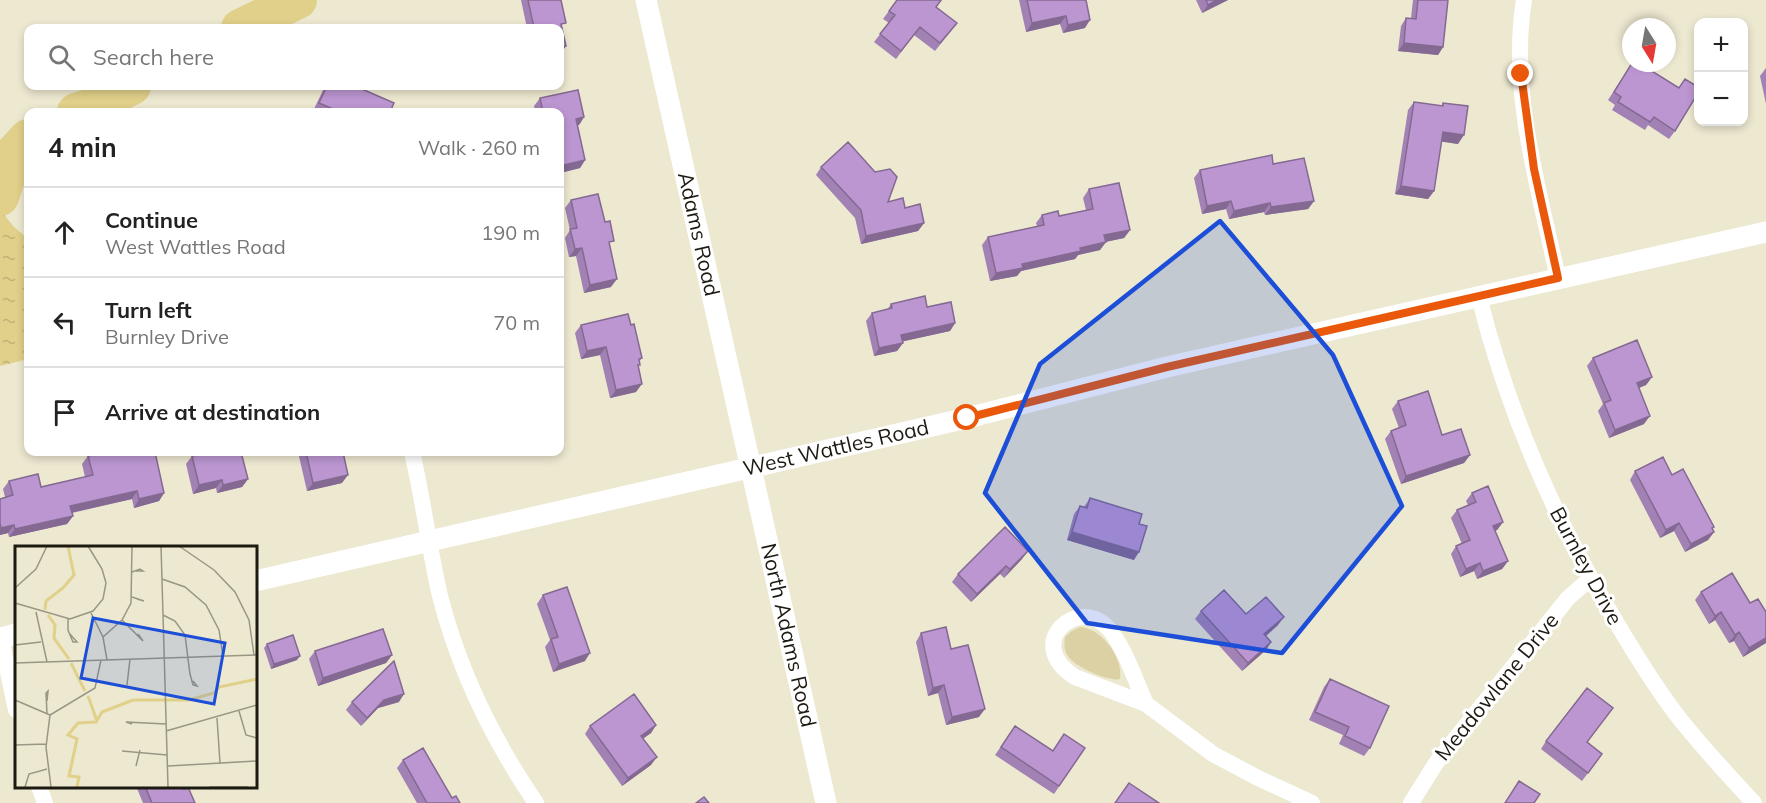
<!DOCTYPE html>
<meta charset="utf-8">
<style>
body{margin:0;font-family:Mulish,sans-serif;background:#f2f2f2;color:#222}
.controls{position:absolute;right:18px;top:18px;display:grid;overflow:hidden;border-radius:12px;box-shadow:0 3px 9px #0003}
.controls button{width:54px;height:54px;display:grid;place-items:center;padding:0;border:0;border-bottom:2px solid #e0e0e0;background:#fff;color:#222;font:30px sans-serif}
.compass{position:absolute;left:1622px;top:18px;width:54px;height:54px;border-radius:50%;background:#fff;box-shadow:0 3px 9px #0003;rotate:169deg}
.stop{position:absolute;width:18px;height:18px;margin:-14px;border:4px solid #ea580c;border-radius:50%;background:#fff}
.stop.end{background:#ea580c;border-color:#fff;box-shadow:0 2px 6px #0008}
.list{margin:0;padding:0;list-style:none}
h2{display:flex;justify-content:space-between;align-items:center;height:78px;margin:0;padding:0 24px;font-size:26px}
h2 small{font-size:20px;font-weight:400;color:#767676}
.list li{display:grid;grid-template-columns:39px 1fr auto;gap:18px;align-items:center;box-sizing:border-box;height:90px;padding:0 24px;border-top:2px solid #e0e0e0}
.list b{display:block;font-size:22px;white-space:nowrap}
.list p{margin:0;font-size:20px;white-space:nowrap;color:#767676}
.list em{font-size:20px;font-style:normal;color:#767676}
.icon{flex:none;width:33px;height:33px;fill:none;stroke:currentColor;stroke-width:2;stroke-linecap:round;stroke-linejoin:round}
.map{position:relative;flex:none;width:1766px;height:803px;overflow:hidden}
.search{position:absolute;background:#fff;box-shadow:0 3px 9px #0003;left:24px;top:24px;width:540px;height:66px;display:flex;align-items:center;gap:15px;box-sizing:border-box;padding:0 21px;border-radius:12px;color:#767676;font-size:22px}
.panel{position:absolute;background:#fff;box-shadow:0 3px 9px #0003;left:24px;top:108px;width:540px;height:348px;border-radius:12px}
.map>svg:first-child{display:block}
</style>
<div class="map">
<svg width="1766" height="803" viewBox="0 0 1766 803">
<defs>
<pattern id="water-ripples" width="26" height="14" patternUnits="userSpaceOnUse" patternTransform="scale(1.5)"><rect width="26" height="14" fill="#e0d089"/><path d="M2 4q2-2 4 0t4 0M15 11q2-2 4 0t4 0" fill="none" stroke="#c0b275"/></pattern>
</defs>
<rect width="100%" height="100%" fill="#ede8d0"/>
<path fill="#dbd1a4" d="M1080 627C1101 628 1124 658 1120 679 1109 682 1075 667 1068 656 1064 650 1064 644 1065 637L1072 631Z"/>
<path fill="url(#water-ripples)" d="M3 213 13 226 28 239V359L0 366V215Z"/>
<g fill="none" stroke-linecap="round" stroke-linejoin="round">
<path stroke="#e0d089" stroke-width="38" d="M240 28 298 0
M76 112 92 107 132 86
M0 197 15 152 28 138"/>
<path stroke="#fff" stroke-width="16" d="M1524 0C1509 90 1539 190 1558 278
M1479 297C1507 409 1551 511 1609 610 1630 646 1651 681 1676 714 1700 745 1727 774 1754 803
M412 452C423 499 429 548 440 596 459 670 493 740 536 803
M1 638 16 710
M1146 704C1135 680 1126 650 1109 629 1079 594 1022 643 1075 677L1146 704 1213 754 1258 778 1312 803
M39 786 45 803
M1411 803 1436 763 1568 598 1591 578"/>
<g stroke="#fff" stroke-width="21">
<path id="s1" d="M646 0 826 803"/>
<path id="s2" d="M255 581 967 418 1167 367 1766 232"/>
<path d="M0 638 16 634"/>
</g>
</g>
<path fill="#a281b4" d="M521 0H561L562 28 566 46 560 54V28H527Z
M897 0H942L936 7 951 31 935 51 914 35 896 59 874 42 889 23 883 19Z
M1019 0H1086L1085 28 1063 33 1060 24 1026 32Z
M1196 0H1228L1202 13Z
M1413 0H1448L1443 47 1438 55 1398 51 1401 26 1406 18H1411Z
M1632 63 1675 131 1669 139 1648 125 1645 130 1612 110 1615 105 1608 100Z
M1766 68V104L1760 76Z
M325 86H355L390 112H316L313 111Z
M540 98 584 117 579 125H577L585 160 580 168 560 173V112H535L534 106Z
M1414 102 1441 106 1443 103 1458 144 1441 141 1434 191 1428 199 1395 194 1408 110Z
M1273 164 1314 201 1308 209 1265 215 1264 212 1229 219 1226 209 1202 214 1194 178 1200 170Z
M821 167 888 202 905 208 924 223 918 231 861 244 855 218 816 175Z
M1089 189 1130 230 1124 238 1106 242 1100 250 1078 255 1075 259 1021 271 1017 276 990 281 982 245 988 237 1037 226 1036 223 1042 215 1059 216 1086 210 1083 198Z
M571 200 610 247 611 287 584 293 576 256 569 257 565 238 570 230 565 208Z
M891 304 927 307 955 323 950 331 903 341V343L897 351 874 356 866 321 872 313 887 310Z
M581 325H631L642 358 639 362 638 367 636 392 610 398 600 355 581 359 575 333Z
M1593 358 1652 377 1646 385 1639 388 1644 424 1609 438 1598 411 1603 404 1587 366Z
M1398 401 1470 455 1464 463 1401 484 1385 439 1391 431 1399 428 1392 409Z
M298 452H343L342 483 307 491Z
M88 456 164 493 159 501 134 508 132 499 72 513 73 516 67 524 9 537 8 533 0 535V499L5 497 3 489 9 481 41 487 85 477 82 464Z
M192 456 248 479 242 487 217 493 216 488 193 494 186 464Z
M1635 471 1672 475 1714 527 1712 529 1714 532 1708 540 1685 552 1674 531 1660 538 1630 480Z
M1472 493 1503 522 1497 530 1495 531 1508 561 1502 569 1477 579 1474 571 1460 577 1451 554 1456 546 1462 544 1451 518 1457 510 1468 505 1466 501Z
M1090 498 1139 524 1134 560 1067 540 1074 514 1080 506 1084 507Z
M1022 559 1004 578 1000 574 971 602 952 582 958 574Z
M1701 592 1750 603 1766 612V643L1743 657 1734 641 1729 643 1715 620 1709 624 1695 600Z
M543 595 585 661 553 672 545 647 550 640 537 604Z
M1201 611 1246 614 1278 625 1266 636 1271 642 1266 650 1242 671 1195 619Z
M921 633 951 649 979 717 946 725 938 693 928 696 916 642Z
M267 644 297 660 271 669 264 648Z
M315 651 392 655 386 663 318 686 309 659Z
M1330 679 1370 748 1364 756 1339 744 1343 735 1309 720 1324 687Z
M352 702H399L378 708 361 726 346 710Z
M656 725 651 733 643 738 651 765 622 786 585 734 590 726Z
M1015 726 1053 751 1085 748 1054 794 995 755Z
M1546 741 1587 742 1602 754 1582 781 1541 749Z
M403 760 452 798 460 803H417L397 768Z
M136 786H184L195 803H143Z"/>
<path fill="#846992" d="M1217 0H1228L1202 13 1208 5Z
M1066 16 1060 24 1026 32 1032 23Z
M1090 20 1085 28 1063 33 1068 25Z
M1404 43 1443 47 1438 55 1398 51Z
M566 46 560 54V47Z
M584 117 579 125 570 127 576 119Z
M1443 132 1464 135 1458 144 1437 141Z
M585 160 580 168 560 173V166Z
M1401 186 1434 191 1428 199 1395 194Z
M1231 201 1226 209 1202 214 1207 206Z
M1314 201 1308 209 1265 215 1271 207Z
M1270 203 1264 212 1229 219 1234 211Z
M924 223 918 231 861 244 866 236Z
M1130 230 1124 238 1099 243 1104 235Z
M1106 242 1100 250 1078 255 1075 259 1021 271 1017 276 990 281 996 273 1022 264 1080 248Z
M582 248 576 256 569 257 575 249Z
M617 279 611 287 584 293 590 285Z
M955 323 950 331 896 343 901 335Z
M903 343 897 351 874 356 879 348Z
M606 347 600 355 581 359 587 351Z
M1652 377 1646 385 1631 391 1637 383Z
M642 384 636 392 610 398 616 390Z
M1650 416 1644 424 1609 438 1615 430Z
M1470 455 1464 463 1401 484 1406 476Z
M348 475 342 483 307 491 313 483Z
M248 479 242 487 217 493 223 485Z
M222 480 216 488 193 494 199 485Z
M137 491 132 499 65 514 70 506Z
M164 493 159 501 134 508 139 499Z
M73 516 67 524 9 537 15 529Z
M1503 522 1497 530 1487 534 1493 526Z
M1679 523 1674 531 1660 538 1666 530Z
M14 525 8 533 0 535V530L1 528Z
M1714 527 1708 535 1714 532 1708 540 1685 552 1691 544Z
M1072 532 1139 552 1134 560 1067 540Z
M1028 551 1022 559 1004 578 1010 569Z
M1508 561 1502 569 1477 579 1483 571Z
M1480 563 1474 571 1460 577 1466 569Z
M1006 566 1000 574 971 602 977 594Z
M1721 612 1715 620 1709 624 1715 616Z
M1284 617 1278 625 1259 642 1264 634Z
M1739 632 1734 641 1729 643 1735 635Z
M1766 638V643L1743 657 1749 648Z
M1271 642 1266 650 1242 671 1248 663Z
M590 653 585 661 553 672 559 664Z
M392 655 386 663 318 686 323 678Z
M300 656 297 660 271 669 274 664Z
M944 685 938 693 928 696 933 688Z
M404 694 399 702 378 708 361 726 367 718 384 700Z
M985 709 979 717 946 725 952 717Z
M656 725 651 733 636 744 641 736Z
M657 757 651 765 622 786 628 778Z"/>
<path fill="#bc96d1" stroke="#846992" stroke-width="1.5" d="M528 0H561L566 23 561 24 566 46 560 47V28H534Z
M897 0H941L936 7 957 23 940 43 920 27 901 51 880 34 895 15 889 11Z
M1027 0H1086L1090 20 1068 25 1066 16 1032 23Z
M1206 0H1217L1208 5Z
M1418 0H1448L1443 47 1404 43 1406 18 1416 19Z
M1632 63H1639L1679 88 1685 79 1698 87V93L1675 131 1654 117 1650 122 1618 102 1621 97 1614 92Z
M327 86H355L394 103 390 112H340L319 103Z
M578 90 584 117 576 119 585 160 560 166V112H543L540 98Z
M1414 102 1443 106V103L1468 106 1464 135 1443 132 1434 191 1401 186Z
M848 142 875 172 890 169 897 177 888 202 903 198 905 208 920 204 924 223 866 236 861 210 821 167Z
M1272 155 1273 164 1304 158 1314 201 1271 207 1270 203 1234 211 1231 201 1207 206 1200 170Z
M1119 183 1130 230 1104 235 1106 242 1080 248 1081 251 1022 264 1023 268 996 273 988 237 1044 225 1042 215 1058 211 1059 216 1093 209 1089 189Z
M598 194 605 222 610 221 614 241 609 242 617 279 590 285 582 248 575 249 570 229 577 228 571 200Z
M925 296 927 307 951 302 955 323 901 335 903 343 879 348 872 313 892 308 891 304Z
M628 314 631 325 634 324 642 358 639 359 640 365H638L642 384 616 390 606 347 587 351 581 325Z
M1637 340 1652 377 1637 383 1650 416 1615 430 1604 403 1611 400 1593 358Z
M1428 391 1442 435 1461 429 1470 455 1406 476 1391 431 1406 425 1398 401Z
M108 452H155L164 493 139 499 137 491 70 506 73 516 15 529 14 525 1 528 0 523V499L13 495 9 481 38 474 41 487 93 475 88 456Z
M212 452H241L248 479 223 485 222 480 199 485 192 456Z
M306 452H343L348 475 313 483Z
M1663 457 1672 475 1683 469 1714 527 1712 528 1714 532 1691 544 1679 523 1666 530 1635 471Z
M1488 486 1503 522 1493 526 1508 561 1483 571 1480 563 1466 569 1456 546 1470 540 1457 510 1476 502 1472 493Z
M1090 498 1142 514 1139 524 1147 526 1139 552 1072 532 1080 506 1087 508Z
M1005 527 1028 551 1010 569 1006 566 977 594 958 574Z
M1732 573 1750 603 1758 599 1766 612V638L1749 648 1739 632 1735 635 1721 612 1715 616 1701 592Z
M567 587 590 653 559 664 551 639 558 637 543 595Z
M1224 590 1246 614 1266 597 1284 617 1264 634 1271 642 1248 663 1201 611Z
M946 627 951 649 968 645 985 709 952 717 944 685 933 688 921 633Z
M383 629 392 655 323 678 315 651Z
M293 635 300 656 274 664 267 644Z
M394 661 404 694 384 700 367 718 352 702Z
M1330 679 1389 706 1370 748 1345 736 1349 727 1315 712Z
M1587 688 1613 708 1587 742 1602 754 1588 773 1546 741Z
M634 694 656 725 641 736 657 757 628 778 590 726Z
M1015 726 1053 751 1064 734 1085 748 1059 786 1001 747Z
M423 748 452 798 456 796 460 803H427L403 760Z
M1519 781 1540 794 1534 803H1505Z
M1129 783 1159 803H1115Z
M145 786H184V789L188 787 195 803H152Z
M704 797 709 803H696Z"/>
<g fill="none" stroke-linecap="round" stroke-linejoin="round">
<path stroke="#ea580c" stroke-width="8" d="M967 418 1167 367 1558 278 1534 169 1521 74"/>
</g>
<path fill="#1d4ed8" fill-opacity="0.2" stroke="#1d4ed8" stroke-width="4.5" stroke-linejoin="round" d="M1220 221 1333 355 1402 506 1282 653 1087 623 985 493 1040 364Z"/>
<g text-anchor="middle" stroke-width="6" stroke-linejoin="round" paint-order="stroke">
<g font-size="21" fill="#1c1a11" stroke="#fff">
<text dy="7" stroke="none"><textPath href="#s1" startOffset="240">Adams Road</textPath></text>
<text dy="7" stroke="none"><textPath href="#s2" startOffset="596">West Wattles Road</textPath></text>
<text transform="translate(1586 566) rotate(62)" y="7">Burnley Drive</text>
<text dy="7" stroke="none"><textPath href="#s1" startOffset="651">North Adams Road</textPath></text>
<text transform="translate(1497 687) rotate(-51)" y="7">Meadowlane Drive</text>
</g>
</g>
<g transform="translate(15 546)">
<rect width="242" height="242" fill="#ede8d0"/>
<path fill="none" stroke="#e0d089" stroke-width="3" d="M30 64 31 55 48 42 59 29 53 0M33 69 40 79 39 92 54 113M56 117 70 145M73 150 82 175M62 241 64 231 54 230 62 193 53 189 63 177 81 176 87 166 118 154H174L199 147 204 141 242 133"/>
<path fill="none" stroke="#999684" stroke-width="1.5" d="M146 0 153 241M164 0 199 24 220 46 234 74 239 109M117 26 125 23 128 25H121M147 33 170 41 191 59 204 84 208 110M0 42 21 23 32 0M117 51 129 55 122 53M0 57 55 73 78 65 88 53 91 37 87 23 73 0M21 66 32 116M76 67 88 91 92 114M148 69 160 75 170 89 175 128 178 139 182 140 178 135M53 73V84L58 96H62L55 88M107 74 128 95 123 88M88 91 107 74 116 57 117 0M0 99 26 96M0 117 242 109M112 139 115 113M0 154 35 169M224 165 231 189 242 192M32 168 31 147 33 145 32 155M202 172 205 217M117 178 111 176 151 178M151 185 242 159M0 199 31 198M107 205 152 209M123 212 121 220 125 204M153 220 242 215M10 241 14 228 32 223M36 241 31 201 35 169 80 142 86 114M194 241H233"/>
<path fill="#1d4ed8" fill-opacity="0.15" stroke="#1d4ed8" stroke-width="3" d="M78 72 210 97 199 158 66 132Z"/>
<rect width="242" height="242" fill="none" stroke="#1c1a11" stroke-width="3"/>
</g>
</svg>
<div class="controls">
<button>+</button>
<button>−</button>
</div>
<svg class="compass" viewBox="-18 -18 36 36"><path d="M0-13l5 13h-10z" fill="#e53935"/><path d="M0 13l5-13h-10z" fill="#767676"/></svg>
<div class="stop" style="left:967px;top:418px"></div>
<div class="stop end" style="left:1521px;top:74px"></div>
<div class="search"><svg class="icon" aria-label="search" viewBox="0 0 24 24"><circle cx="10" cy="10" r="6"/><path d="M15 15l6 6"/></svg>Search here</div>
<section class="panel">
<h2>4 min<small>Walk · 260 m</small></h2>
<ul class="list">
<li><svg class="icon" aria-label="ahead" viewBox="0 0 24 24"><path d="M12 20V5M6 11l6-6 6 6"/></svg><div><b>Continue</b><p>West Wattles Road</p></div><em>190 m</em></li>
<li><svg class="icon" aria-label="left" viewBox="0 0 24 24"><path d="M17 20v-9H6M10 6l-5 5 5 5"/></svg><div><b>Turn left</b><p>Burnley Drive</p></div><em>70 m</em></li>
<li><svg class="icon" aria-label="arrive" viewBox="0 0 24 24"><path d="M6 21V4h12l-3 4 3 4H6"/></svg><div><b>Arrive at destination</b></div></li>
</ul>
</section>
</div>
